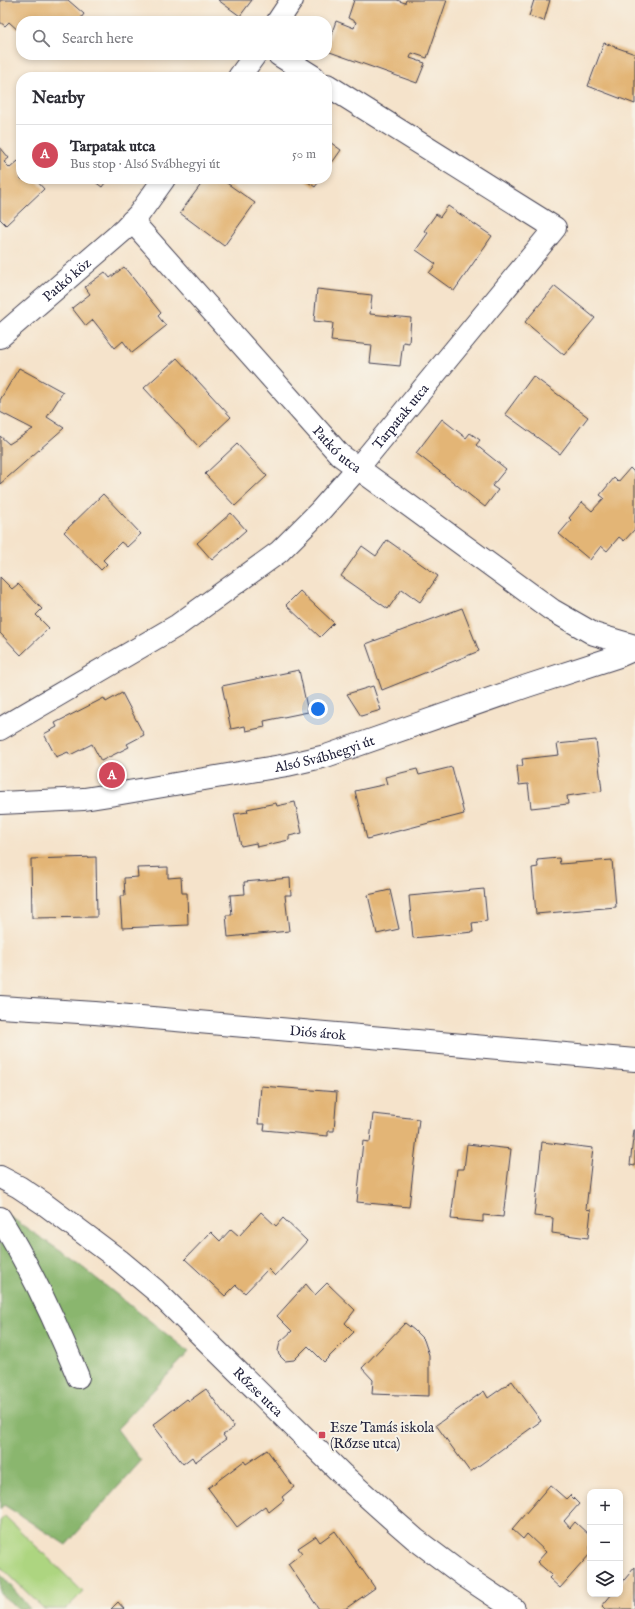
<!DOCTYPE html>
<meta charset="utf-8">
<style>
body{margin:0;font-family:"IM FELL English",serif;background:#f7f7f7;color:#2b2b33}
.controls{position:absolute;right:12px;bottom:12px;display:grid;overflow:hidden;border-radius:8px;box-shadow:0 2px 6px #0003}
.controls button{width:36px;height:36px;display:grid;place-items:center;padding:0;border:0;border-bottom:1px solid #e1e1e2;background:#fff;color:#2b2b33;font:20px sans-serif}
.you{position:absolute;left:318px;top:709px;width:14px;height:14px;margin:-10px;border:3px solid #fff;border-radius:50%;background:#1a73e8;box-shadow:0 0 0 6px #1a73e833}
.badge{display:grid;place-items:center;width:26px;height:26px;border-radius:50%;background:#d1495b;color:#fff;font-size:13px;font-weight:700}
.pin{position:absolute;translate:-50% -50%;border:2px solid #fff;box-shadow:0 1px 4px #0006}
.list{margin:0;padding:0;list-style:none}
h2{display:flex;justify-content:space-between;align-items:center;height:52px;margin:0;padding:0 16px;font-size:17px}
h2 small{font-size:13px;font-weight:400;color:#7c7c81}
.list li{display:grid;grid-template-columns:26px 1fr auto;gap:12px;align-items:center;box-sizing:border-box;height:60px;padding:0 16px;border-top:1px solid #e1e1e2}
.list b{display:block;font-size:15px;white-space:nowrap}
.list p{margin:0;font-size:13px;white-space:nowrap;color:#7c7c81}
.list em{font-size:13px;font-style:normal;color:#7c7c81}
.icon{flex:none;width:22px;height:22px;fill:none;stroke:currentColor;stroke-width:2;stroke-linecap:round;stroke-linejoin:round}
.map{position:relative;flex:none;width:635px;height:1609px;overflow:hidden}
.search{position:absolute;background:#fff;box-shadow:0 2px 6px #0003;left:16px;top:16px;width:316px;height:44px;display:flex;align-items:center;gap:10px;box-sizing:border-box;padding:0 14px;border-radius:16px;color:#7c7c81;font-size:15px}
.panel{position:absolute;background:#fff;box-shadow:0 2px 6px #0003;left:16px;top:72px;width:316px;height:112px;border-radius:16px}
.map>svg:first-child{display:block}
</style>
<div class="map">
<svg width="635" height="1609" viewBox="0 0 635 1609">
<rect width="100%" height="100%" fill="#f7f3e8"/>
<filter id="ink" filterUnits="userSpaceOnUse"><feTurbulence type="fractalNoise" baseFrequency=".025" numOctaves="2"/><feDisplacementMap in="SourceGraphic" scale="8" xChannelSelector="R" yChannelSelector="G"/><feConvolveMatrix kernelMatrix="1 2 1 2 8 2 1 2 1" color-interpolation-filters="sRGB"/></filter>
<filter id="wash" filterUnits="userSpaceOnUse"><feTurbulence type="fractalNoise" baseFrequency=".012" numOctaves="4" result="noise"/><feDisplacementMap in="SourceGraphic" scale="16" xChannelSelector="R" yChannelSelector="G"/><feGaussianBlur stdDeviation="0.9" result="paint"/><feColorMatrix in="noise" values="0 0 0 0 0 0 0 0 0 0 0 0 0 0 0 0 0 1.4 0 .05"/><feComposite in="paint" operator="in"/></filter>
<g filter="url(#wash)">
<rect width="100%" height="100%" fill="#f5e3cb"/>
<path fill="#add580" stroke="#687c5e" d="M5 1516 83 1592 66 1609H44L0 1566V1521Z"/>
<path fill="#8ab66e" stroke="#566c54" d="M0 1212 6 1214 72 1259 189 1352 117 1429 141 1461 66 1545 4 1505 0 1509Z
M0 1573 30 1609H19L0 1594Z"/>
<g id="blocks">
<path fill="#e3b576" d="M0 0H68L84 14 79 21H21V33L9 22 5 26 0 22Z
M218 0H252L240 16Z
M354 0H397L405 3 406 0H447L427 58 412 53 410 58 425 63 417 83 327 51V46L336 21 354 28 356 22 348 18Z
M534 0H550L544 21 529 16Z
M604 43 635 54V104L588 86Z
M327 140 341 150 327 170Z
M0 147 9 158 4 162 10 168 18 161 21 164V179H35L44 189 6 225 0 219Z
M91 179H108L102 187Z
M205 179H221L255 203 224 246 180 213Z
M304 179H321L315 187Z
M448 206 492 236 454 291 429 273 436 264 416 250 428 233 424 231 436 214 440 217Z
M124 267 161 313 158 316 166 326 132 353 123 341 115 348 93 320 86 326 72 308 90 294 85 287 105 272 110 278Z
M555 286 595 318 564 355 525 322Z
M317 289 372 295 370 314 411 318 409 343 403 342 400 366 370 363 372 345 331 341 333 323 314 321Z
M177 358 231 417 199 447 144 388Z
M19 368 63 392 47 417 64 428 0 484V436L9 444 33 429 0 412V400Z
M533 376 588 417 560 454 505 414Z
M442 419 466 438 470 433 480 440 476 445 506 469 492 486 498 490 485 507 416 453Z
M237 444 267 476 235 506 205 474Z
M630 468 635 473V529L624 541 619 537 607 551 601 546 590 560 559 534 571 520 569 518 582 502 592 511 604 498 600 495 614 478 618 482Z
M103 494 141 534 127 547 121 542 103 560 107 564 101 570 64 532Z
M231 513 246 530 212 560 197 543Z
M387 540 438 576 420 602 402 589 388 609 341 576 362 546 376 556Z
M0 577 12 589 18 584 42 609 36 615 49 628 21 655 0 633Z
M300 591 334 623 320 637 286 605Z
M462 608 479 651 382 690 366 644Z
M299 670 308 712 264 721 265 727 246 731 245 726 231 729 222 686Z
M373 686 381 710 361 716 347 694Z
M122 693 144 735 127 744 129 747 101 761 92 744 70 755 68 752 56 757 44 734 57 727 55 723 104 698 106 702Z
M596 740 602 791 567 796 568 804 531 808 528 784 519 785 517 766H523L522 759 559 755 557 744Z
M452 767 464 814 367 839 355 791 387 784 385 777 417 769 419 775Z
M295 802 302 833 289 836V840L257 847 256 843 241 846 234 814 248 812 247 809 276 803 277 806Z
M96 857 97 917 32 918 31 859Z
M559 858 560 864 612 860 616 907 536 914 532 868 538 867 537 860Z
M168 867V878L181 877 182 893H187L188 925 122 928 120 896H125L124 878 138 877 137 868Z
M290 878 291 895H285L289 931 228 937 226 915H232L230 895 245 894 244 882Z
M484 889 487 921 472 923 473 932 413 938 409 896Z
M390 890 399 929 377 934 368 895Z
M261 1086 337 1092 334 1131H328V1136L264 1130 265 1124H258Z
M373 1114 419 1119 409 1207 357 1202 363 1141 370 1142Z
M634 1130H635V1166L630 1165Z
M542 1142 593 1148 586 1209 591 1210 588 1238 552 1233 553 1218 534 1216Z
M467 1144 511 1149 503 1217 483 1215V1222L451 1219 457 1169H464Z
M261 1212 276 1226 283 1218 307 1241 275 1276 268 1269 245 1293 236 1285 225 1296 185 1259 211 1232 220 1241 231 1229 239 1236Z
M327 1283 355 1310 345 1323 354 1332 324 1362 308 1346 294 1360 285 1361 279 1355 278 1351 280 1342 292 1331 277 1316 306 1284 315 1295Z
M405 1323 414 1330 424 1340 429 1355V1396L372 1394 373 1380 362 1368Z
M512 1381 541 1421 470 1472 436 1425 484 1391 488 1398Z
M206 1389 234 1427 223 1435 226 1439 195 1462 192 1457 183 1464 153 1425 187 1399 189 1401Z
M267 1450 294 1487 282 1497 284 1500 269 1512 265 1506 237 1527 208 1488 244 1461 246 1464Z
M550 1485 566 1499 570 1495 579 1504 564 1521 570 1528 575 1522 589 1535 590 1534V1554L560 1588 549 1578 552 1575 537 1562 546 1552 527 1534 523 1539 512 1529Z
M335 1531 375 1588 345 1609H319L288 1564 302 1553 298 1548 316 1536 320 1542Z
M635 1567V1609H605L602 1606 612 1594H620V1585Z
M118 1602 124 1609H111Z"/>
</g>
</g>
<g filter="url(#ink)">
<use href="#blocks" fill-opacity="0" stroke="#423f51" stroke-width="1"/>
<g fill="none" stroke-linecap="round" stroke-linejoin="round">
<defs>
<g id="minor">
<path d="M278 21 292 0"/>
<path d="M279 55 314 77"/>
<path d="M239 77 255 55"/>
<path id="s1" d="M132 221 340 455 552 610 594 634 635 646"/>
<path id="s2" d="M0 337 125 229 139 214 164 179"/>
<path id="s3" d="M0 729 178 625 279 552 320 511 357 469 555 228 327 85"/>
<path id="s4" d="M0 803 84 799 116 794 287 765 326 756 527 686 619 656 635 649"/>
<path id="s5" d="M0 1007 95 1013 635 1060"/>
<path id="s6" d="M0 1177 19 1187 43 1203 119 1260 155 1290 343 1475 391 1518 415 1539 463 1575 514 1609"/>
<path d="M0 1218C31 1269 56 1322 78 1377"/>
</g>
</defs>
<use href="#minor" stroke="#423f51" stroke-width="24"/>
<use href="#minor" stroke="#fff" stroke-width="22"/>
</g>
</g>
<rect fill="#d1495b" stroke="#f7f3e8" stroke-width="1.5" x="318" y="1431" width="8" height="8" rx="2"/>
<g text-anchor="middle" stroke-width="4" stroke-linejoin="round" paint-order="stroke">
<g font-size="14" fill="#22223b" stroke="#f7f3e8">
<text dy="5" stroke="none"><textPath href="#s2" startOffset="88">Patkó köz</textPath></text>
<text dy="5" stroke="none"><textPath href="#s3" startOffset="513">Tarpatak utca</textPath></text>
<text dy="5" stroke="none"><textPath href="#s1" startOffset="307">Patkó utca</textPath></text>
<text dy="5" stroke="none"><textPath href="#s4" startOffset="329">Alsó Svábhegyi út</textPath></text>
<text dy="5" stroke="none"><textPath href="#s5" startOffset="319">Diós árok</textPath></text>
<text dy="5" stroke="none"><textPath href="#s6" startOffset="337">Rőzse utca</textPath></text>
</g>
<g font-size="14" fill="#22223b" stroke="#f7f3e8" text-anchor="start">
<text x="330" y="1432">Esze Tamás iskola<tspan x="330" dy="16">(Rőzse utca)</tspan></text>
</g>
</g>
</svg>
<div class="controls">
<button>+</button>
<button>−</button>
<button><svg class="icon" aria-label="layers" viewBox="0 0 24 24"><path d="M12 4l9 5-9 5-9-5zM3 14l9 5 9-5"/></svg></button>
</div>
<div class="you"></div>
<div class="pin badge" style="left:112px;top:775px">A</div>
<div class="search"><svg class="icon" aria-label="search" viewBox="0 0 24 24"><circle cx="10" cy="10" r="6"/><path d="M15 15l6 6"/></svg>Search here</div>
<section class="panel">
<h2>Nearby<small></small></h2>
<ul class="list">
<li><span class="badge">A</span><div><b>Tarpatak utca</b><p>Bus stop · Alsó Svábhegyi út</p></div><em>50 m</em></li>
</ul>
</section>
</div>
